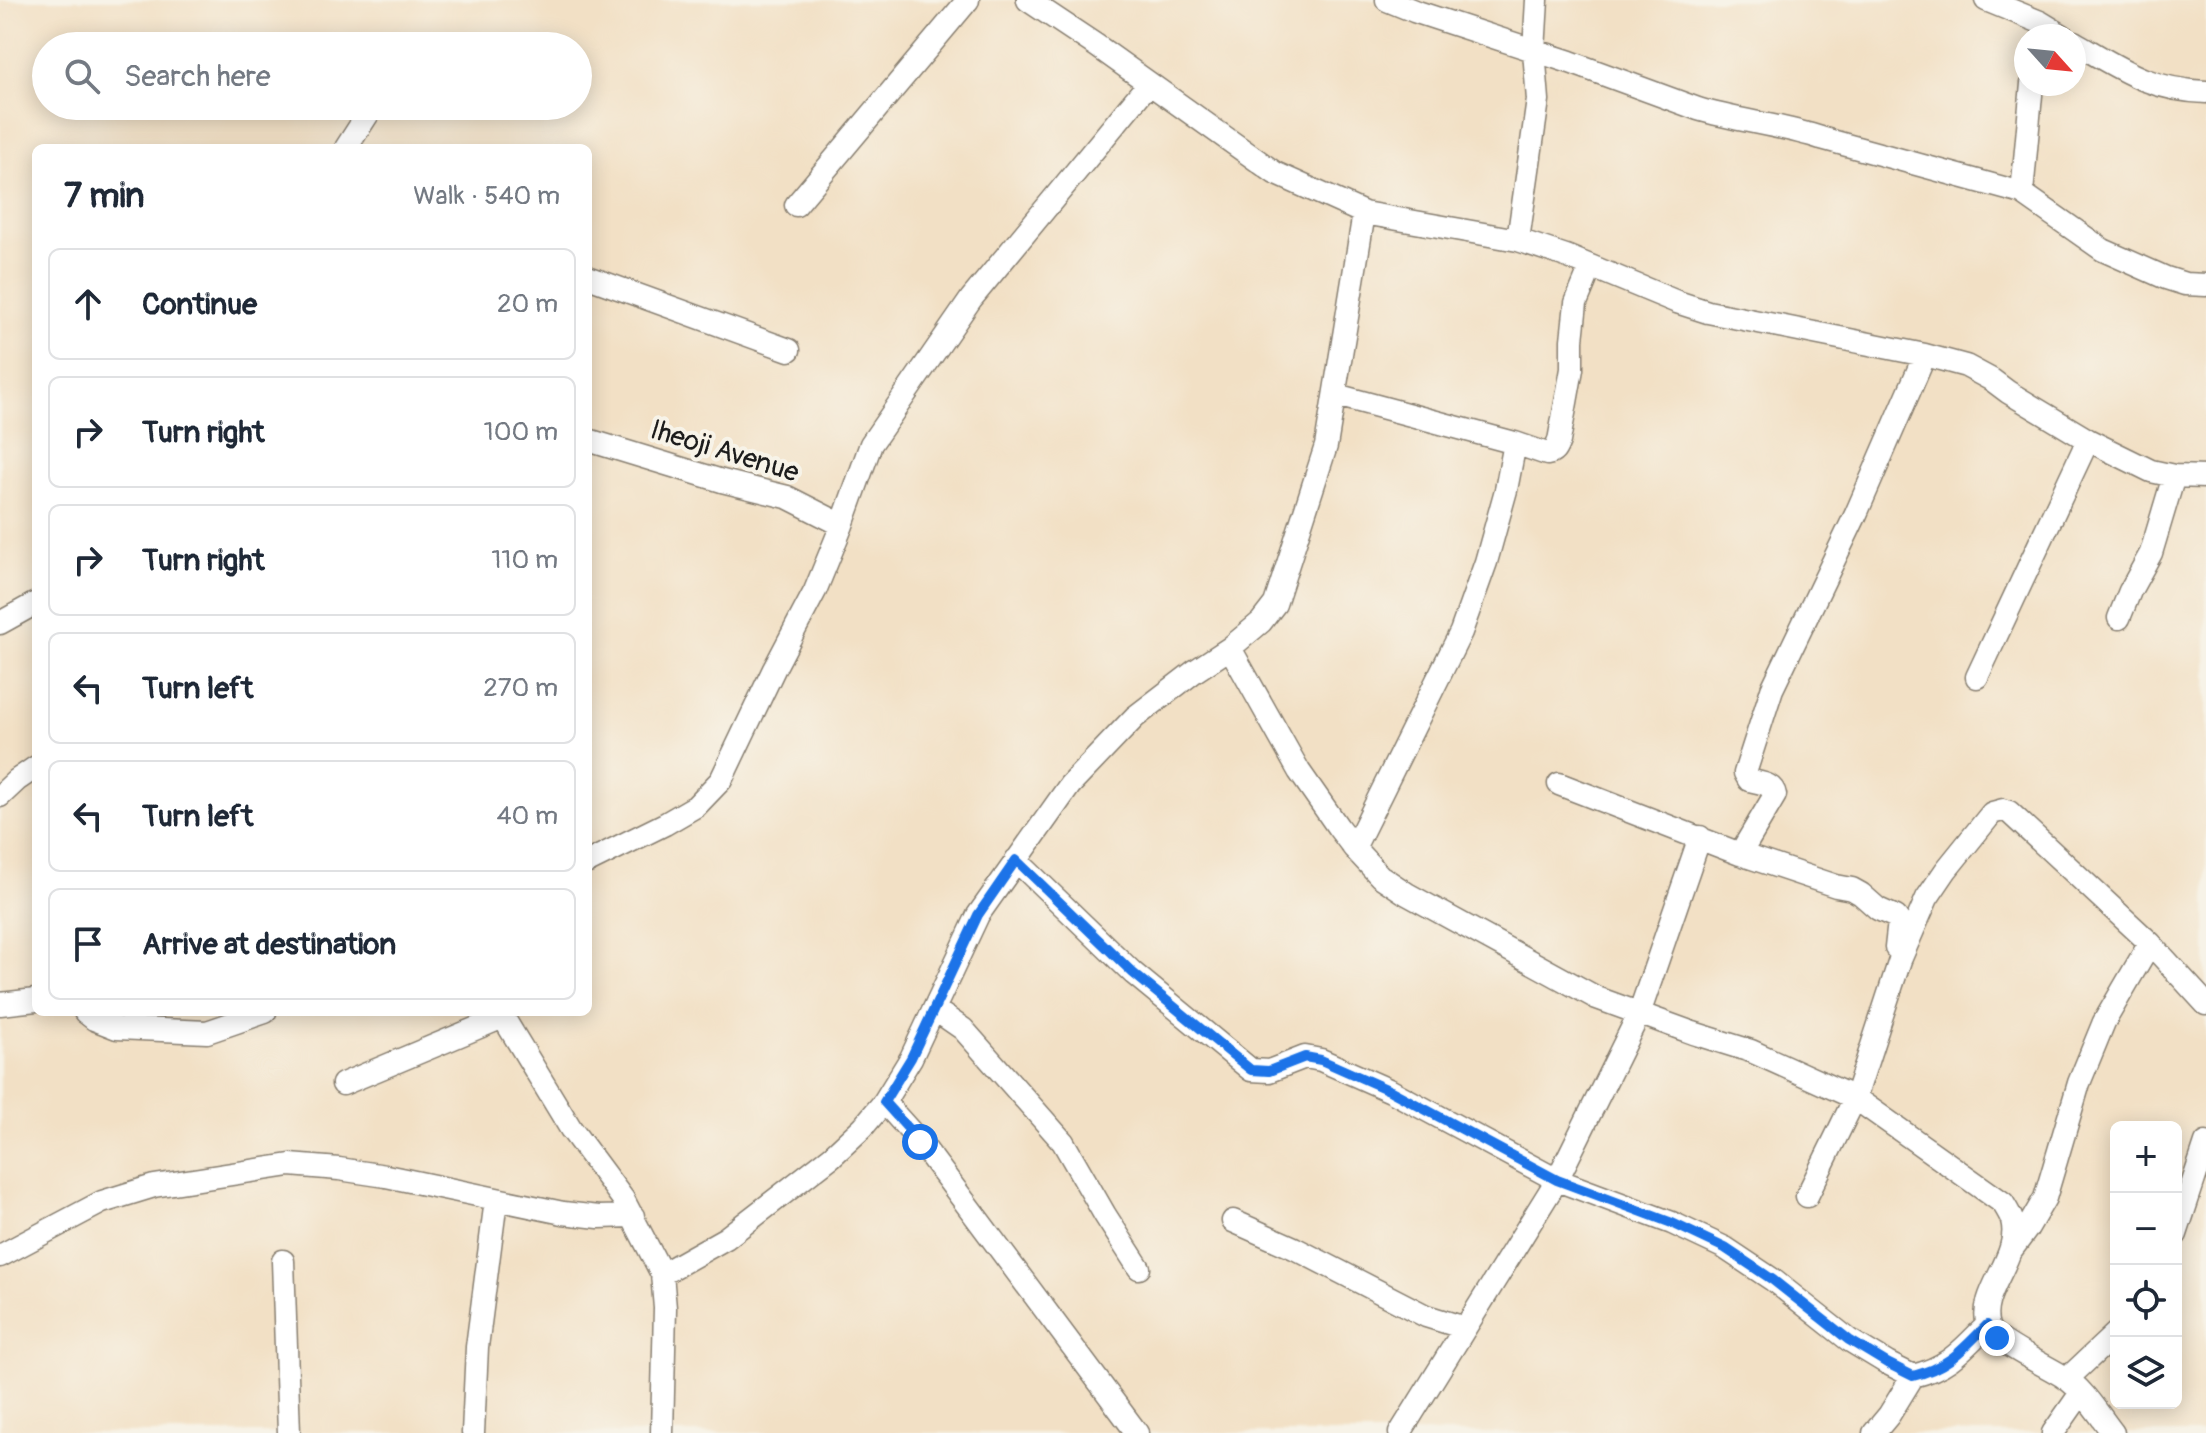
<!DOCTYPE html>
<meta charset="utf-8">
<style>
body{margin:0;font-family:Pangolin,sans-serif;background:#f2f2f3;color:#1f2937}
.controls{position:absolute;right:24px;bottom:24px;display:grid;overflow:hidden;border-radius:12px;box-shadow:0 4px 20px #0003}
.controls button{width:72px;height:72px;display:grid;place-items:center;padding:0;border:0;border-bottom:2px solid #e0e1e3;background:#fff;color:#1f2937;font:40px sans-serif}
.compass{position:absolute;left:2014px;top:24px;width:72px;height:72px;border-radius:50%;background:#fff;box-shadow:0 4px 20px #0003;rotate:117deg}
.stop{position:absolute;width:24px;height:24px;margin:-18px;border:6px solid #1a73e8;border-radius:50%;background:#fff}
.stop.end{background:#1a73e8;border-color:#fff;box-shadow:0 2px 8px #0008}
.list{margin:0;padding:0;list-style:none}
h2{display:flex;justify-content:space-between;align-items:center;height:104px;margin:0;padding:0 32px;font-size:34px}
h2 small{font-size:26px;font-weight:400;color:#747a83}
.list li{display:grid;grid-template-columns:52px 1fr auto;gap:24px;align-items:center;box-sizing:border-box;height:112px;margin:0 16px 16px;padding:0 16px;border:2px solid #e0e1e3;border-radius:12px}
.list b{display:block;font-size:30px;white-space:nowrap}
.list em{font-size:26px;font-style:normal;color:#747a83}
.icon{flex:none;width:44px;height:44px;fill:none;stroke:currentColor;stroke-width:2;stroke-linecap:round;stroke-linejoin:round}
.map{position:relative;flex:none;width:2206px;height:1433px;overflow:hidden}
.search{position:absolute;background:#fff;box-shadow:0 4px 20px #0003;left:32px;top:32px;width:560px;height:88px;display:flex;align-items:center;gap:20px;box-sizing:border-box;padding:0 28px;border-radius:44px;color:#747a83;font-size:30px}
.panel{position:absolute;background:#fff;box-shadow:0 4px 20px #0003;left:32px;top:144px;width:560px;height:872px;border-radius:12px}
.map>svg:first-child{display:block}
</style>
<div class="map">
<svg width="2206" height="1433" viewBox="0 0 2206 1433">
<rect width="100%" height="100%" fill="#f7f3e8"/>
<filter id="ink" filterUnits="userSpaceOnUse"><feTurbulence type="fractalNoise" baseFrequency=".0125" numOctaves="2"/><feDisplacementMap in="SourceGraphic" scale="16" xChannelSelector="R" yChannelSelector="G"/><feConvolveMatrix kernelMatrix="1 2 1 2 8 2 1 2 1" color-interpolation-filters="sRGB"/></filter>
<filter id="wash" filterUnits="userSpaceOnUse"><feTurbulence type="fractalNoise" baseFrequency=".006" numOctaves="4" result="noise"/><feDisplacementMap in="SourceGraphic" scale="32" xChannelSelector="R" yChannelSelector="G"/><feGaussianBlur stdDeviation="1.8" result="paint"/><feColorMatrix in="noise" values="0 0 0 0 0 0 0 0 0 0 0 0 0 0 0 0 0 1.4 0 .05"/><feComposite in="paint" operator="in"/></filter>
<g filter="url(#wash)">
<rect width="100%" height="100%" fill="#f2e0c5"/>
</g>
<g filter="url(#ink)">
<g fill="none" stroke-linecap="round" stroke-linejoin="round">
<defs>
<path id="street" d="M1028 0 1097 46 1275 173 1364 213 1518 240 1566 256 1677 302 1708 312 1925 355 1966 366 1992 380 2008 392 2088 440 2151 471 2174 476 2206 477
M1387 0 1414 11 1570 62 1698 109C1738 121 1781 125 1821 138L2022 193 2103 250 2166 278 2185 284 2206 285
M1986 0 2040 22 2063 36
M2074 42C2121 69 2149 90 2206 92
M346 148 373 106
M2022 193 2032 84
M796 205 968 0
M1518 240 1538 100 1534 51 1537 0
M588 277 789 350
M1336 395 1515 443 1547 454C1555 453 1556 448 1559 441L1572 369V340L1576 303 1591 267
M588 440 722 481 787 497 842 525
M2119 618 2130 591 2151 553 2174 476
M0 623 36 603
M1230 648 1299 771 1338 827 1354 848 1380 876 1407 894 1597 998 1693 1033 1751 1051 1855 1098 2003 1203C2006 1208 2010 1214 2012 1220 2022 1258 1977 1292 1988 1326 1993 1341 2049 1367 2064 1377 2084 1390 2099 1415 2113 1433
M1977 677 2088 440
M1559 784 1740 854 1836 886 1852 889 1861 894 1878 909 1896 917 1899 921 1896 948
M0 796 17 780 36 767
M1354 848 1461 632 1486 562 1506 490 1515 443
M1740 854 1775 795C1773 783 1759 783 1749 780L1745 773 1772 689 1856 514 1925 355
M1016 860 1133 973 1251 1070 1269 1071 1305 1057 1321 1060 1391 1091 1557 1180 1672 1223 1725 1248 1773 1280 1849 1340 1887 1363 1913 1376C1949 1367 1962 1350 1987 1325
M588 862 665 824 696 806 721 780 774 669 815 591 842 525 871 444 971 299 1149 83
M0 1004 36 1000
M934 1009 963 1029 1063 1142 1105 1215 1139 1268
M85 1012 94 1019 117 1028 207 1032 265 1012
M500 1012 571 1129 623 1199 662 1274 665 1308 662 1433
M343 1084 503 1017
M884 1102 920 1142 1137 1433
M1807 1196 1855 1098 1900 960 1927 898 1946 870 1992 813 2003 810 2009 812 2150 943 2206 1004
M1233 1221 1294 1248 1426 1316 1465 1328
M2176 1234 2206 1143
M2012 1249 2027 1229 2045 1198 2079 1083 2104 1022 2150 943
M0 1256 102 1202 154 1186 290 1165 339 1169 386 1176 563 1213 599 1217 633 1216
M283 1261 289 1433
M662 1274 726 1238 832 1156 863 1127 884 1102 911 1058 978 915 1070 785 1135 717 1195 671 1230 648 1261 622 1275 604 1326 446 1364 213
M2067 1379 2116 1333
M473 1433 477 1347 496 1200
M1400 1433 1557 1180 1639 1014 1700 837
M1874 1433 1889 1415 1913 1376
M2053 1433 2081 1393"/>
</defs>
<use href="#street" stroke="#877e70" stroke-width="25"/>
<use href="#street" stroke="#fff" stroke-width="22"/>
</g>
</g>
<g fill="none" stroke-linecap="round" stroke-linejoin="round" filter="url(#ink)">
<path stroke="#1a73e8" stroke-width="10" d="M920 1142 884 1102 911 1058 978 915 1016 860 1133 973 1251 1070 1269 1071 1305 1057 1321 1060 1391 1091 1557 1180 1672 1223 1725 1248 1773 1280 1849 1340 1887 1363 1913 1376C1949 1367 1962 1350 1987 1325L1997 1338"/>
</g>
<g text-anchor="middle" stroke-width="8" stroke-linejoin="round" paint-order="stroke">
<g font-size="28" fill="#1c1c1c" stroke="#f7f3e8">
<text transform="translate(725 450) rotate(17)" y="10">Iheoji Avenue</text>
</g>
</g>
</svg>
<div class="controls">
<button>+</button>
<button>−</button>
<button><svg class="icon" aria-label="locate" viewBox="0 0 24 24"><circle cx="12" cy="12" r="6"/><path d="M12 2v4M12 18v4M2 12h4M18 12h4"/></svg></button>
<button><svg class="icon" aria-label="layers" viewBox="0 0 24 24"><path d="M12 4l9 5-9 5-9-5zM3 14l9 5 9-5"/></svg></button>
</div>
<svg class="compass" viewBox="-18 -18 36 36"><path d="M0-13l5 13h-10z" fill="#e53935"/><path d="M0 13l5-13h-10z" fill="#747a83"/></svg>
<div class="stop" style="left:920px;top:1142px"></div>
<div class="stop end" style="left:1997px;top:1338px"></div>
<div class="search"><svg class="icon" aria-label="search" viewBox="0 0 24 24"><circle cx="10" cy="10" r="6"/><path d="M15 15l6 6"/></svg>Search here</div>
<section class="panel">
<h2>7 min<small>Walk · 540 m</small></h2>
<ul class="list">
<li><svg class="icon" aria-label="ahead" viewBox="0 0 24 24"><path d="M12 20V5M6 11l6-6 6 6"/></svg><div><b>Continue</b></div><em>20 m</em></li>
<li><svg class="icon" aria-label="right" viewBox="0 0 24 24"><path d="M7 20v-9h11M14 6l5 5-5 5"/></svg><div><b>Turn right</b></div><em>100 m</em></li>
<li><svg class="icon" aria-label="right" viewBox="0 0 24 24"><path d="M7 20v-9h11M14 6l5 5-5 5"/></svg><div><b>Turn right</b></div><em>110 m</em></li>
<li><svg class="icon" aria-label="left" viewBox="0 0 24 24"><path d="M17 20v-9H6M10 6l-5 5 5 5"/></svg><div><b>Turn left</b></div><em>270 m</em></li>
<li><svg class="icon" aria-label="left" viewBox="0 0 24 24"><path d="M17 20v-9H6M10 6l-5 5 5 5"/></svg><div><b>Turn left</b></div><em>40 m</em></li>
<li><svg class="icon" aria-label="arrive" viewBox="0 0 24 24"><path d="M6 21V4h12l-3 4 3 4H6"/></svg><div><b>Arrive at destination</b></div></li>
</ul>
</section>
</div>
